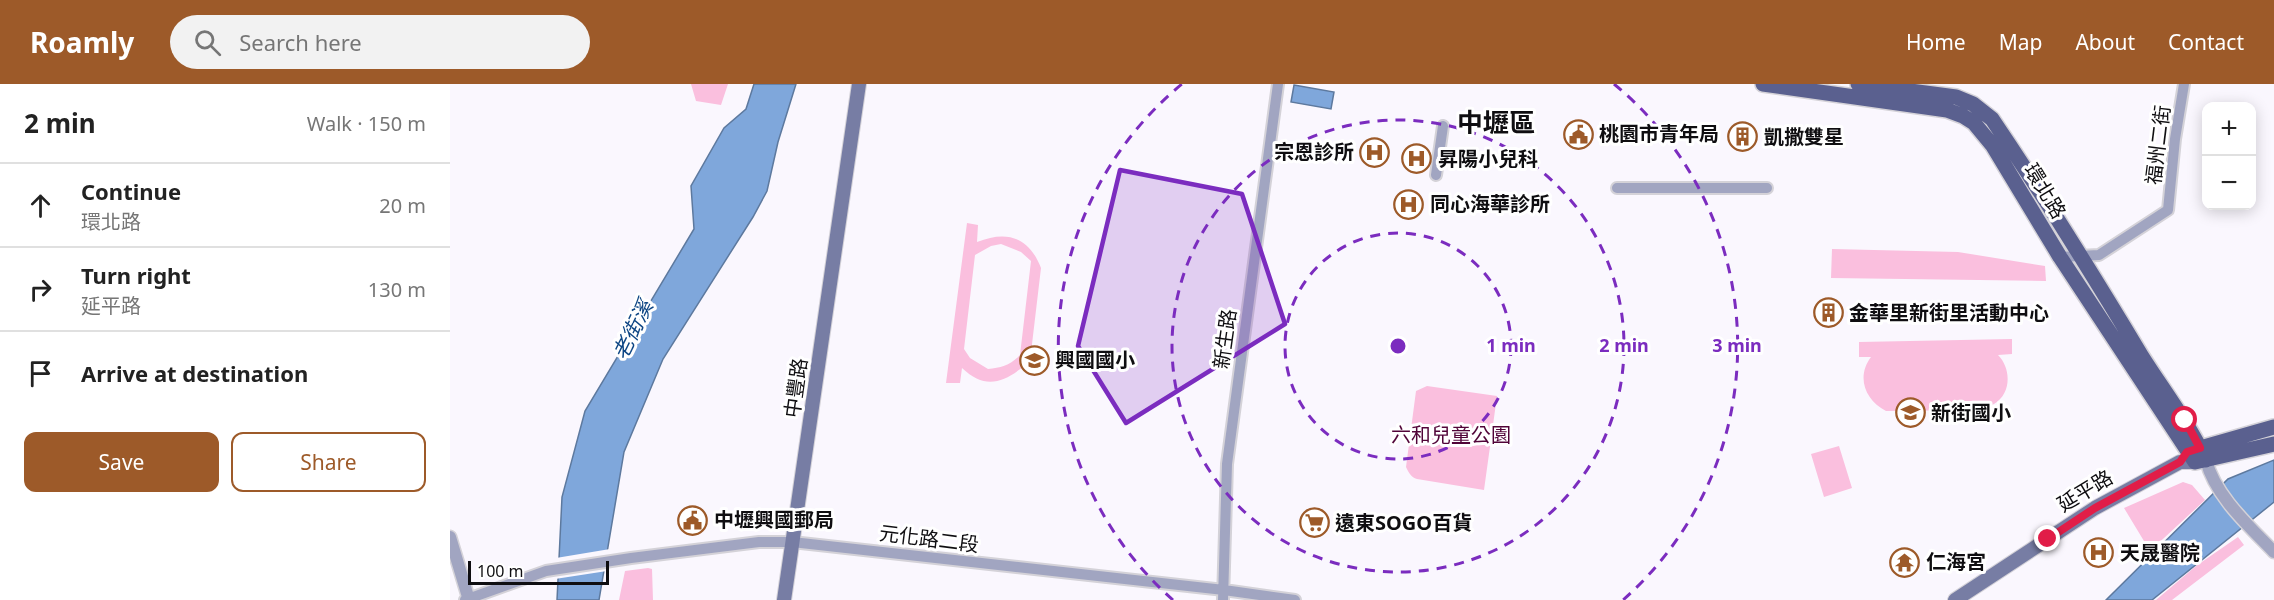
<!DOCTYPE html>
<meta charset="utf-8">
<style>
body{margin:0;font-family:"Noto Sans","Noto Sans TC",sans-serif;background:#f2f2f2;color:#222}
.controls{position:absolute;right:18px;top:18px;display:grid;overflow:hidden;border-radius:12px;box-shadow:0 3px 15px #0003}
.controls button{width:54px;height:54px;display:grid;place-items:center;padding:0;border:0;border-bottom:2px solid #e0e0e0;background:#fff;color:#222;font:30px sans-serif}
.scale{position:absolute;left:18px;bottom:15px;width:141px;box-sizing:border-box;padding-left:6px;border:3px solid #0f0e11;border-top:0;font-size:16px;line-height:21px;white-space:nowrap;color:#0f0e11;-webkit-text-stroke:4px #fff;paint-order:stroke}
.stop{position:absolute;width:18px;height:18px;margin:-14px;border:4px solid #e11d48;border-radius:50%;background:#fff}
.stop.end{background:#e11d48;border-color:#fff;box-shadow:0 2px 6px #0008}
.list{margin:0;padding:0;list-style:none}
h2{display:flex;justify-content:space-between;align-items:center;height:78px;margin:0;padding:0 24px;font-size:26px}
h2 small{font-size:20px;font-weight:400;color:#767676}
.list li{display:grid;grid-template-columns:39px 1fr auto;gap:18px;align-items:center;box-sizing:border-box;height:84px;padding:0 24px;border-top:2px solid #e0e0e0}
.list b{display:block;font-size:22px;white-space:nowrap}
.list p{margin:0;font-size:20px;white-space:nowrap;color:#767676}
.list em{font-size:20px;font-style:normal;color:#767676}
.actions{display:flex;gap:12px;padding:18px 24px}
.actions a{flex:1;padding:14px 0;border:2px solid #9d5a29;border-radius:12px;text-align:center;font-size:21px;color:#9d5a29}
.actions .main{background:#9d5a29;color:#fff}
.icon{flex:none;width:33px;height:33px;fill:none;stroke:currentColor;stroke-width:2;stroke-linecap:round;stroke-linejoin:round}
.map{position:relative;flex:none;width:1824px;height:516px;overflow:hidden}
header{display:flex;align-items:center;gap:36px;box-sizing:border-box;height:84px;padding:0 30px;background:#9d5a29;color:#fff}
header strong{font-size:28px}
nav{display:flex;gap:33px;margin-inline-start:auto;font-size:21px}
.search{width:420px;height:54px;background:#f2f2f2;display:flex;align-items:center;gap:15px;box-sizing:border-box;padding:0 21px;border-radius:33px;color:#767676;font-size:22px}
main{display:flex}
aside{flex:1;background:#fff}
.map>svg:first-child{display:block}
</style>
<header>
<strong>Roamly</strong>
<div class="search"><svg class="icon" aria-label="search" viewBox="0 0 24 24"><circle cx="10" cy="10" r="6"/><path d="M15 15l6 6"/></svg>Search here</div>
<nav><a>Home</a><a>Map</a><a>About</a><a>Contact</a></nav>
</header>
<main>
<aside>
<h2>2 min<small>Walk · 150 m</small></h2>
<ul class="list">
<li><svg class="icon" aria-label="ahead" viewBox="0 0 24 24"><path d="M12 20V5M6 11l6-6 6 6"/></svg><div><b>Continue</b><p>環北路</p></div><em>20 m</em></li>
<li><svg class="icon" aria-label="right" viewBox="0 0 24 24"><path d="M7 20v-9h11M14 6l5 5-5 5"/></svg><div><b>Turn right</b><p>延平路</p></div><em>130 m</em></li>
<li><svg class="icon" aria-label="arrive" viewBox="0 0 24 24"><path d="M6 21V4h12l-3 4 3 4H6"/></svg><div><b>Arrive at destination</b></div></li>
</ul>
<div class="actions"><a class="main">Save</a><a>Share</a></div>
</aside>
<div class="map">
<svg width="1824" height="516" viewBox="0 0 1824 516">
<rect width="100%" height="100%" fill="#faf7fe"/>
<path fill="#fabfde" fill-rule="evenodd" d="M241 0H278L271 21 246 17Z
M517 139 528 141 527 158C557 146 579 153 591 184L580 277C557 297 537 308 512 284L510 299H496ZM551 160 571 168 581 177 570 271C561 281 551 284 538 285L520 274 514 265 525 171 541 162Z
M1382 165 1508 168 1595 182 1596 197 1381 194Z
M1562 255V270L1548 271C1561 284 1562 309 1544 320 1539 323 1532 325 1526 326L1436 327C1415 316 1406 293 1421 273H1409V258Z
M977 302 1047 312 1034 406 967 395C961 393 959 389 956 383L966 307Z
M1389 362 1402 404 1374 413 1361 370Z
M1733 398 1742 401 1755 416 1700 467 1674 424Z
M1788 453 1794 461 1722 516H1706L1746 482Z
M198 484 202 485 203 516H169L175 487Z"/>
<path fill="#7fa7db" stroke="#5d799e" stroke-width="1.5" d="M304 0H346L328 58 317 107 303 133 213 275 174 368 149 516H107L112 413 135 327 244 145 241 102 274 44 296 25Z
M844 1 884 8 881 25 841 18Z
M1824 376V418L1702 516H1656L1778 395Z"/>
<path fill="#faf7fe" d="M160 465 157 487 105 495 106 474Z"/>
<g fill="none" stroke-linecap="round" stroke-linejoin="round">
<defs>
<path id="minor" d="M986 91 993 42
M1167 104H1317
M1610 173 1649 171 1718 126 1725 55 1734 0
M15 516 96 487 181 474 309 458H342L774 506 845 516
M773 516 777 380 828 0"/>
<path id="tertiary" d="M1756 376C1765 412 1799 442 1824 468
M0 453 19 516"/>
<path id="secondary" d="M334 516 409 0
M1505 516 1645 424 1730 378H1745"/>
<path id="primary" d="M1313 0 1497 26 1513 32 1524 39 1543 62 1610 173 1745 378 1824 360
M1408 0 1506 13 1523 20 1542 35C1594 112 1643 191 1691 271 1713 306 1738 338 1756 376
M1740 367 1824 343"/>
</defs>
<use href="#minor" stroke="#d4d2d8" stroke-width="14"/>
<use href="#tertiary" stroke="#d4d2d8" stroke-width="15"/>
<use href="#secondary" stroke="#d4d2d8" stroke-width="16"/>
<use href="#primary" stroke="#d4d2d8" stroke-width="18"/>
<use href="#minor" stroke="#a1a5c1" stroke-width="10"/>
<use href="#tertiary" stroke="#a1a5c1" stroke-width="12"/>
<use href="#secondary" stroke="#777da4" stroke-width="14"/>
<use href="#primary" stroke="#5a608f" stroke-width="15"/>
</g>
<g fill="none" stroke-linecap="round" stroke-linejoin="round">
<path stroke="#e11d48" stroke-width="8" d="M1598 455 1645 424 1730 378 1737 368 1750 364 1735 336"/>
</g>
<path fill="#7b2cbf" fill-opacity="0.2" stroke="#7b2cbf" stroke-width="4.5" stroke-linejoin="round" d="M670 86 792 110 835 240 676 339 628 262Z"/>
<g fill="none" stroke="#7b2cbf" stroke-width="3" stroke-dasharray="10 8">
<circle cx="948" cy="262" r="113"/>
<circle cx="948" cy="262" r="226"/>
<path d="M723 516A339 339 0 0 1 732 0M1164 0A339 339 0 0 1 1173 516"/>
</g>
<defs>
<symbol id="civic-ring" viewBox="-11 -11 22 22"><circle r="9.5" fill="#fff" stroke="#9d5a29" stroke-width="1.5"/><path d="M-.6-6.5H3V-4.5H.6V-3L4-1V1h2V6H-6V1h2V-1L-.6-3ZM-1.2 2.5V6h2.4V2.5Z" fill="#9d5a29"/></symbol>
<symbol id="building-ring" viewBox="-11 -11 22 22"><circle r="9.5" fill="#fff" stroke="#9d5a29" stroke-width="1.5"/><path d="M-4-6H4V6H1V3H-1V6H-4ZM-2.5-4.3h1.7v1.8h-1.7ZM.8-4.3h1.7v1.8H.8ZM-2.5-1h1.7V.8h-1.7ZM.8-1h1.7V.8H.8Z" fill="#9d5a29"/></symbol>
<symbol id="hospital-ring" viewBox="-11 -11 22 22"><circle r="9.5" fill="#fff" stroke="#9d5a29" stroke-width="1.5"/><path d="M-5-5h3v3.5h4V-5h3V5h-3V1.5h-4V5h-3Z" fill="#9d5a29"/></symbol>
<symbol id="school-ring" viewBox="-11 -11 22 22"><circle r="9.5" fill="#fff" stroke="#9d5a29" stroke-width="1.5"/><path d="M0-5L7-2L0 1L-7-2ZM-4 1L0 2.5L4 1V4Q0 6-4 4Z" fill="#9d5a29"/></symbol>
<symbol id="supermarket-ring" viewBox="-11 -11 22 22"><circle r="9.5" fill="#fff" stroke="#9d5a29" stroke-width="1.5"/><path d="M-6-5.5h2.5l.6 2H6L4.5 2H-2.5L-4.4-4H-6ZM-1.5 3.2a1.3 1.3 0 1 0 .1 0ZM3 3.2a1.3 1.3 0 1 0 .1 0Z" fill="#9d5a29"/></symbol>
<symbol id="temple-ring" viewBox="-11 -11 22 22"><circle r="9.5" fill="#fff" stroke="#9d5a29" stroke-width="1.5"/><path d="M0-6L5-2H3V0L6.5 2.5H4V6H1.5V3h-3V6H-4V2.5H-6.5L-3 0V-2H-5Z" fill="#9d5a29"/></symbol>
</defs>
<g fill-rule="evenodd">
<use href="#civic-ring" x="1112" y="34" width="33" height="33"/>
<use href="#building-ring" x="1276" y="36" width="33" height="33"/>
<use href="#hospital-ring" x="908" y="52" width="33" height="33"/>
<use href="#hospital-ring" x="950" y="58" width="33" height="33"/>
<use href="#hospital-ring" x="942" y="104" width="33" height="33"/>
<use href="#building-ring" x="1362" y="212" width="33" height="33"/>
<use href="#school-ring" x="568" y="260" width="33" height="33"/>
<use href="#school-ring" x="1444" y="312" width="33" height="33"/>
<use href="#civic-ring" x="226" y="420" width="33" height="33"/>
<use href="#supermarket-ring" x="848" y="422" width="33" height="33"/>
<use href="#hospital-ring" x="1632" y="452" width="33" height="33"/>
<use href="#temple-ring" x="1438" y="462" width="33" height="33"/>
</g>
<g text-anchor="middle" stroke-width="6" stroke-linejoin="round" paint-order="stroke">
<g font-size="20" font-weight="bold" fill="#0f0e11" stroke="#fff" text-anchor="start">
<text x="1149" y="57">桃園市青年局</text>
<text x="1314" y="60">凱撒雙星</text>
<text x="904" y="75" text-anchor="end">宗恩診所</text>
<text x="988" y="82">昇陽小兒科</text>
<text x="980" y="127">同心海華診所</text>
<text x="1399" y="236">金華里新街里活動中心</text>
<text x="605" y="283">興國國小</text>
<text x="1481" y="336">新街國小</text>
<text x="264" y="443">中壢興國郵局</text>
<text x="885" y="446">遠東SOGO百貨</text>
<text x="1670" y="476">天晟醫院</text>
<text x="1476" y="485">仁海宮</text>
</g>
<g font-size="20" fill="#0f0e11" stroke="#fff">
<text transform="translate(1708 61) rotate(-83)" y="7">福州二街</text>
<text transform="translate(1595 107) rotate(59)" y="7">環北路</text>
<text transform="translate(775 255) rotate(-82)" y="7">新生路</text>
<text transform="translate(346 304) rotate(-82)" y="7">中豐路</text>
<text transform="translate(1635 407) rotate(-31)" y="7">延平路</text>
<text transform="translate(479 455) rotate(7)" y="7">元化路二段</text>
</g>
<g font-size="20" fill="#510438" stroke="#fff">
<text x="1001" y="358">六和兒童公園</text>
</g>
<g font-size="21" font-style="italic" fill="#0e4684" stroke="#fff">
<text transform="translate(183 246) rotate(-64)" y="7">老街溪</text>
</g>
<g font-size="26" font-weight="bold" fill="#0f0e11" stroke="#fff">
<text x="1046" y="48">中壢區</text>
</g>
</g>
<circle cx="948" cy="262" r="9" fill="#7b2cbf" stroke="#fff" stroke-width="3"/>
<g font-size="18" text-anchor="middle" font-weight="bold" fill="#7b2cbf" stroke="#fff" stroke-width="6" stroke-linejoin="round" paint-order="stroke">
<text x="1061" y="268">1 min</text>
<text x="1174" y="268">2 min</text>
<text x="1287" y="268">3 min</text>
</g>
</svg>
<div class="controls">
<button>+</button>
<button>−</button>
</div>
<div class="scale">100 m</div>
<div class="stop" style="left:1735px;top:336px"></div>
<div class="stop end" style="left:1598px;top:455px"></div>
</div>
</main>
